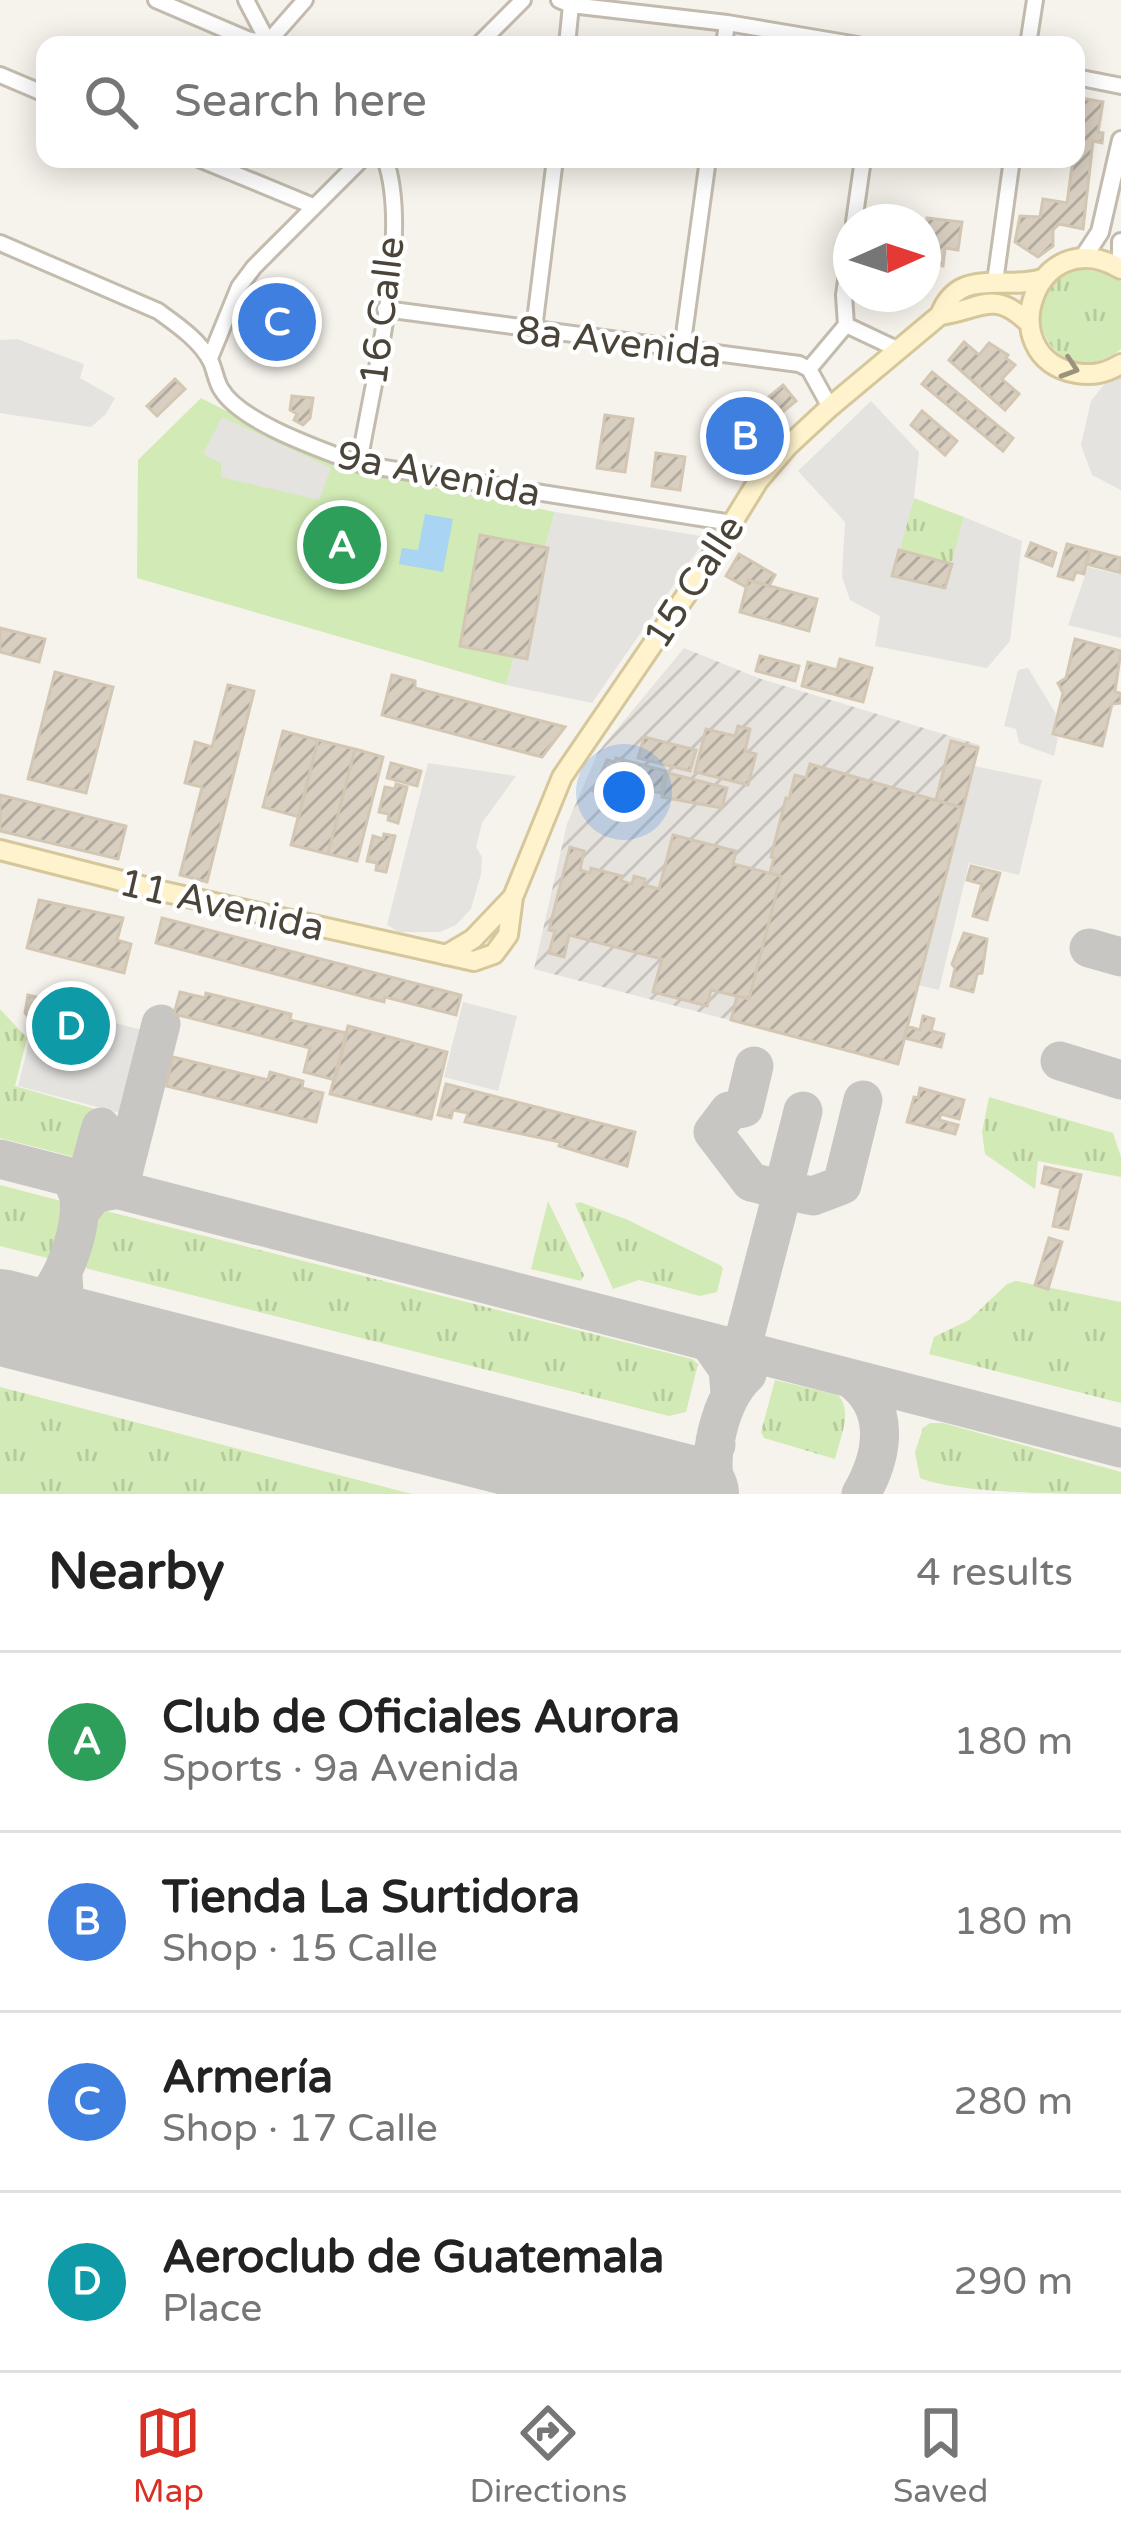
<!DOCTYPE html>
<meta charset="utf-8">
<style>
body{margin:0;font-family:"Varela Round",sans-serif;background:#f6f6f6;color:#222}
.compass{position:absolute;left:833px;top:204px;width:108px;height:108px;border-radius:50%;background:#fff;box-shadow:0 6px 30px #0003;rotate:87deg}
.you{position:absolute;left:624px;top:792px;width:42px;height:42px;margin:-30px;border:9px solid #fff;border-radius:50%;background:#1a73e8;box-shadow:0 0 0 18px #1a73e833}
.badge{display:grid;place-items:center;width:78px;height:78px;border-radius:50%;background:#d93025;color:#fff;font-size:39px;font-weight:700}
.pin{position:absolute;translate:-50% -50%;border:6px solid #fff;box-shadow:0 3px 12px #0006}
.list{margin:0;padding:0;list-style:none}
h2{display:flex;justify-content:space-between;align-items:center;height:156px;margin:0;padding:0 48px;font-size:51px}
h2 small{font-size:39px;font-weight:400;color:#767676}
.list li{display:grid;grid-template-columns:78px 1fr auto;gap:36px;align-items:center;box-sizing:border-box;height:180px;padding:0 48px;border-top:3px solid #e0e0e0}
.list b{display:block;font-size:45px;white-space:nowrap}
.list p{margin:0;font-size:39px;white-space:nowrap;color:#767676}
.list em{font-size:39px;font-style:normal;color:#767676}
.icon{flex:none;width:66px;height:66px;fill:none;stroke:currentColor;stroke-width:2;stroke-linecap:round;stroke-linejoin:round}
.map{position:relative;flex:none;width:1121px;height:1494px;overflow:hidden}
.search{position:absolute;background:#fff;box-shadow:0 6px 30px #0003;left:36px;right:36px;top:36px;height:132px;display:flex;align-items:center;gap:30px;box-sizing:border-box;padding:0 42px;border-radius:24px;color:#767676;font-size:45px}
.sheet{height:876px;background:#fff}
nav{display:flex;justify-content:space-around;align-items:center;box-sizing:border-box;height:168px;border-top:3px solid #e0e0e0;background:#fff;font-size:33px;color:#767676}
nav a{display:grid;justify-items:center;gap:6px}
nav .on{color:#d93025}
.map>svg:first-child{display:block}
</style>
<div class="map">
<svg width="1121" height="1494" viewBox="0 0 1121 1494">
<defs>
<pattern id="industrial-furrows" width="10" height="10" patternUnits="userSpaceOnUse" patternTransform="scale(3)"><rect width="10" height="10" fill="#e6e2dd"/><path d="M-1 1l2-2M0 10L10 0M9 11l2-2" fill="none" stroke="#c7c3be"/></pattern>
<pattern id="grass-tufts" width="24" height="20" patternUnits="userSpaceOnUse" patternTransform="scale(3)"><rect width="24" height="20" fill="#d2eab5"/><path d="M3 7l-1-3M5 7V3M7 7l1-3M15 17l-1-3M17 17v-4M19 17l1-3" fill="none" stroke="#b6ca9c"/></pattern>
<pattern id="building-hatch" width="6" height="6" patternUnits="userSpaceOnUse" patternTransform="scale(3)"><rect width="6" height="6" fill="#d8cfc1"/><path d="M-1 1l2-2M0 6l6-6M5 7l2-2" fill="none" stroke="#b1aa9e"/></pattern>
</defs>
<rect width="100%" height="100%" fill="#f6f3ec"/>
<path fill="url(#industrial-furrows)" d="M684 648 761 679 980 745 898 1064 534 969 567 824 598 752Z"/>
<path fill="url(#grass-tufts)" d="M1078 269 1108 273 1121 282V349C1059 400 1000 299 1078 269Z
M914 498 964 517 952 564 899 550Z
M0 1009 27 1038 15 1086 95 1109 82 1159 0 1138Z
M989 1097 1113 1133 1121 1157V1177L1038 1161 1035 1189 985 1154 982 1132Z
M0 1185 69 1203 55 1260 0 1246Z
M548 1201 584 1275 581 1281 531 1269Z
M580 1202 628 1220 720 1265 723 1268 717 1292 700 1296 639 1280 613 1289 575 1204Z
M106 1211 692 1359 698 1364 686 1412 669 1416 81 1267 93 1217Z
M1016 1281 1121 1302V1403L929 1354 934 1337 969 1320 1007 1284Z
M775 1380 838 1395C853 1411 840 1439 835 1459L764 1438 761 1432Z
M0 1387 412 1494H0Z
M930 1423H943L1121 1472V1494C1072 1494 958 1494 920 1478L915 1452 923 1428Z"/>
<path fill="#d2eab5" d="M201 398 339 468 555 512 506 685 137 578 138 460Z"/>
<path fill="#e5e3e0" d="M17 339 84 364 80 378 115 398 106 414 91 427 0 413V340Z
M1121 372V490L1092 475 1081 445 1091 401 1110 377Z
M871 401 919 452 914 498 893 576 945 587 964 517 1022 541 1010 641 987 668 875 646 880 616 850 600 842 577 845 522 798 471Z
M222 417 331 468 319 500 221 477V463L203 454Z
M555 512 707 537 592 703 506 685Z
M1088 567 1121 575V638L1068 625Z
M1028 668 1056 714 1052 735 1058 738 1054 756 1019 743 1016 729 1004 726 1018 670Z
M428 763 516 776 482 823 476 847 482 857 481 874 471 909 456 925 440 932H399L387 925Z
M974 766 1042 780 1019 875 969 863 939 990 918 985Z
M463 1002 517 1016 498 1091 444 1077Z
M111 1022 142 1030 120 1113 18 1086 30 1038 101 1057Z"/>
<path fill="#a9d4f2" d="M425 514 453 519 443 572 399 564 402 548 418 550Z"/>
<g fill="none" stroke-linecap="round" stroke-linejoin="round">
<path stroke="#c8c6c3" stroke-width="39" d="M1089 948 1121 957
M1060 1061 1121 1080
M754 1066 744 1108 729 1111 713 1132 751 1182 783 1190 803 1111
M0 1159 1121 1448
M86 1181 101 1127
M81 1210 94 1194 119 1189 161 1024
M63 1274C64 1305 65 1326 93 1341
M0 1314C13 1314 27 1313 38 1305 63 1289 89 1214 76 1189
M709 1342 728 1369 730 1393 783 1190 813 1196 842 1185 863 1100
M850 1378C891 1407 884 1454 861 1494
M675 1490 700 1480 716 1445
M718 1494C705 1459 720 1399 747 1374"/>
<path stroke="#c8c6c3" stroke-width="96" d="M0 1317 691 1494"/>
</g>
<path fill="url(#building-hatch)" stroke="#d3c7b4" stroke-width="3" d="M1076 97 1103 102 1098 132 1103 133 1102 143 1093 141 1083 229 1059 224 1053 230V246L1038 257 1015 242 1020 216 1040 217 1043 199 1067 203 1073 159H1076Z
M927 218 962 222 958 250 945 248 943 266 923 263Z
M263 314 292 318 291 330 261 326Z
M964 342 979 355 989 343 1008 355 1006 358 1015 365 1002 379 1019 394 1005 410 949 360Z
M932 372 1013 438 1003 451 922 384Z
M175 379 185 389 157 416 147 406Z
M783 385 796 401 773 420 760 404Z
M292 396 313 398 310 418 303 425 294 420 297 414 290 410Z
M922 411 957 441 945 455 911 425Z
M605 415 633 419 625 472 597 468Z
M747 419 762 436 744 453 728 435Z
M656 453 685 457 680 490 652 486Z
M332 513 367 523 361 550 325 541Z
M480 535 548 548 527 659 460 646Z
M1031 543 1056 553 1052 566 1026 556Z
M1067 544 1090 550 1084 574 1076 572 1073 580 1058 576Z
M899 550 952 564 945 588 892 576Z
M1090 550 1121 558V573L1086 564Z
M739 554 775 575 769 586 748 580 746 587 726 576Z
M748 580 817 599 809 631 740 612Z
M0 628 45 639 39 662 0 652Z
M1075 639 1121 651 1115 691 1121 694V703L1112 704 1102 746 1053 734 1063 693 1058 683 1066 678Z
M760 656 799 666 795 681 756 671Z
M840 659 872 668 863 702 802 686 808 662 837 670Z
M55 672 113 687 86 793 28 779Z
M392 675 415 681V688L565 727 542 757 382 715Z
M228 685 254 691 207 882 180 875 202 787 185 783 195 742 212 747Z
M738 726 750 729 745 751 756 754 748 785 695 772 706 729 735 736Z
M283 731 318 740 299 817 263 807Z
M644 737 696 750 690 771 638 758Z
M318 740 355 749 328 854 291 845Z
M951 741 978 748 963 808 936 800Z
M355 749 383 757 357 861 328 854Z
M616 758 666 771 660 793 611 781Z
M607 760 615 762 611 781 628 785 625 799 593 791Z
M391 763 421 771 417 786 387 778Z
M810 764 963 808 898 1064 731 1020 737 996 749 999 781 876 770 873 774 858 771 857 786 798 789 799 795 775 806 778Z
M668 773 727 788 722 808 662 797Z
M396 784 407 787 398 823 388 820 389 814 379 812 385 787 395 789Z
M0 795 126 826 118 859 0 831Z
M384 834 395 836 386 872 376 870 377 863 367 861 373 836 383 839Z
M673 835 736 851 733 864 781 876 749 999 711 990 707 1006 653 992 662 959 569 935 564 957 549 953 555 931 549 930 570 847 584 851 580 870 590 873 591 868 622 876 621 881 632 884 634 876 645 879 644 885 659 889Z
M971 866 1000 873 987 920 973 916 982 884 967 880Z
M39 900 123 918 117 940 131 944 124 973 27 948Z
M162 918 461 995 456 1015 385 997 384 1002 156 943Z
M964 933 987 939 982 973 977 974 973 992 951 986 955 968 952 964Z
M180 992 205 998 206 993 291 1014 290 1020 347 1033 335 1080 304 1072 310 1048 174 1014Z
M28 995 108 1016 100 1049 45 1035 25 1013Z
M923 1016 934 1019 931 1031 944 1034 941 1047 904 1038 907 1026 920 1030Z
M348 1026 447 1052 431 1119 330 1094Z
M173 1057 268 1080 270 1072 303 1081 302 1088 323 1093 316 1122 166 1086Z
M446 1084 635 1132 627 1166 559 1146 560 1142 465 1122 468 1113 453 1110 451 1118 438 1115Z
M920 1088 964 1100 959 1119 941 1114 939 1120 958 1125 955 1134 907 1122 914 1097 918 1098Z
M1045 1167 1081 1175 1068 1229 1053 1226 1061 1188 1042 1183Z
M1049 1238 1062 1242 1048 1289 1035 1285Z"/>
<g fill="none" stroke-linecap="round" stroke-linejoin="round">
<defs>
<path id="minor" d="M156 0 247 39 274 45
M246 0 268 42 305 0
M559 0 571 5 727 23 858 45
M478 45 523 0
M567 45 571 5
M724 45 727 23
M1028 45 1035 0
M0 75 45 94
M1076 77 1121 86
M199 159 313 206
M854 222 863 159
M0 243 158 311C176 324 201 341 211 362 215 371 216 381 221 389 241 423 323 450 359 464L732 523
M995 282 1012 159
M385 309 799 364 809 369 830 407
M846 325 844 295 851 246
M846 325 899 350
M534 329 555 159
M682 349 708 159
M210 358 239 287 254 267 362 159
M809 369 846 325
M359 464C372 384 412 233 385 159"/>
<path id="tertiary" d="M1121 242V256
M1083 258 1100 232 1121 140"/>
<path id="secondary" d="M1121 269C1035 219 990 357 1076 373 1093 376 1106 373 1121 364
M940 315C981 310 992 288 1029 323
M0 850 161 891 474 961 494 954 508 935 513 897 562 777 702 572 758 481 788 446 830 407 940 315C959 266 1003 291 1042 279
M446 955 473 939 513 897"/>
</defs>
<use href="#minor" stroke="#c2bbae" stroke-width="20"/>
<use href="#tertiary" stroke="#c2bbae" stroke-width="22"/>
<use href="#secondary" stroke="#d6c79b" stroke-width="24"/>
<use href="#minor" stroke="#fff" stroke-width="14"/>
<use href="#tertiary" stroke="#fff" stroke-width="16"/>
<use href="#secondary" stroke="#fff3cd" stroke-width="18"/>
</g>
<defs><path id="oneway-chevron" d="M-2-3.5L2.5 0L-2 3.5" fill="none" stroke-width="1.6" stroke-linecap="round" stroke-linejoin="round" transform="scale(3)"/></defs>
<use stroke="#9c937c" href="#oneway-chevron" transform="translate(1070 368) rotate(18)"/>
<g text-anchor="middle" stroke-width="9" stroke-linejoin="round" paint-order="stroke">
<g font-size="39" fill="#4b4439" stroke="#fff">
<text transform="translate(381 311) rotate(-83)" y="14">16 Calle</text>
<text transform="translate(619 341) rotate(7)" y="14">8a Avenida</text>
<text transform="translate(439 473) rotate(11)" y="14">9a Avenida</text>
<text transform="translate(693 581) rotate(-57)" y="14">15 Calle</text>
<text transform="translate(222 904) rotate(13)" y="14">11 Avenida</text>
</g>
</g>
</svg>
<svg class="compass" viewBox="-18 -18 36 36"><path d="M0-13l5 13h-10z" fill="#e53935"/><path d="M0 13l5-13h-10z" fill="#767676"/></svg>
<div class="you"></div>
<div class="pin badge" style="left:342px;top:545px;background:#2e9e5b">A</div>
<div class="pin badge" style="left:745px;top:436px;background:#3f7fe0">B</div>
<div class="pin badge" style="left:277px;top:322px;background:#3f7fe0">C</div>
<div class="pin badge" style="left:71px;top:1026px;background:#0f9aa8">D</div>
<div class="search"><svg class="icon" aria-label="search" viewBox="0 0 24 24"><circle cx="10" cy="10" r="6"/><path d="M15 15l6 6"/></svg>Search here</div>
</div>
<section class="sheet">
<h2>Nearby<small>4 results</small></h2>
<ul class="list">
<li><span class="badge" style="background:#2e9e5b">A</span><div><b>Club de Oficiales Aurora</b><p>Sports · 9a Avenida</p></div><em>180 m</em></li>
<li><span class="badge" style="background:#3f7fe0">B</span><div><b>Tienda La Surtidora</b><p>Shop · 15 Calle</p></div><em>180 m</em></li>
<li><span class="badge" style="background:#3f7fe0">C</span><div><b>Armería</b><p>Shop · 17 Calle</p></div><em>280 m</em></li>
<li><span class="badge" style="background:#0f9aa8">D</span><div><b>Aeroclub de Guatemala</b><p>Place</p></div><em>290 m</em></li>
</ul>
</section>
<nav>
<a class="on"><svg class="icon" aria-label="map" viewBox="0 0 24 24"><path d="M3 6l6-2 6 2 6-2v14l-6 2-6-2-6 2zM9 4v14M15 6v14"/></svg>Map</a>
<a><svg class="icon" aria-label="directions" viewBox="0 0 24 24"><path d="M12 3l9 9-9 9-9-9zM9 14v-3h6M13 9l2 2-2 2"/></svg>Directions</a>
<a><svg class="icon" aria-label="saved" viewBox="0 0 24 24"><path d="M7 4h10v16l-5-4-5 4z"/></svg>Saved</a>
</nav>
